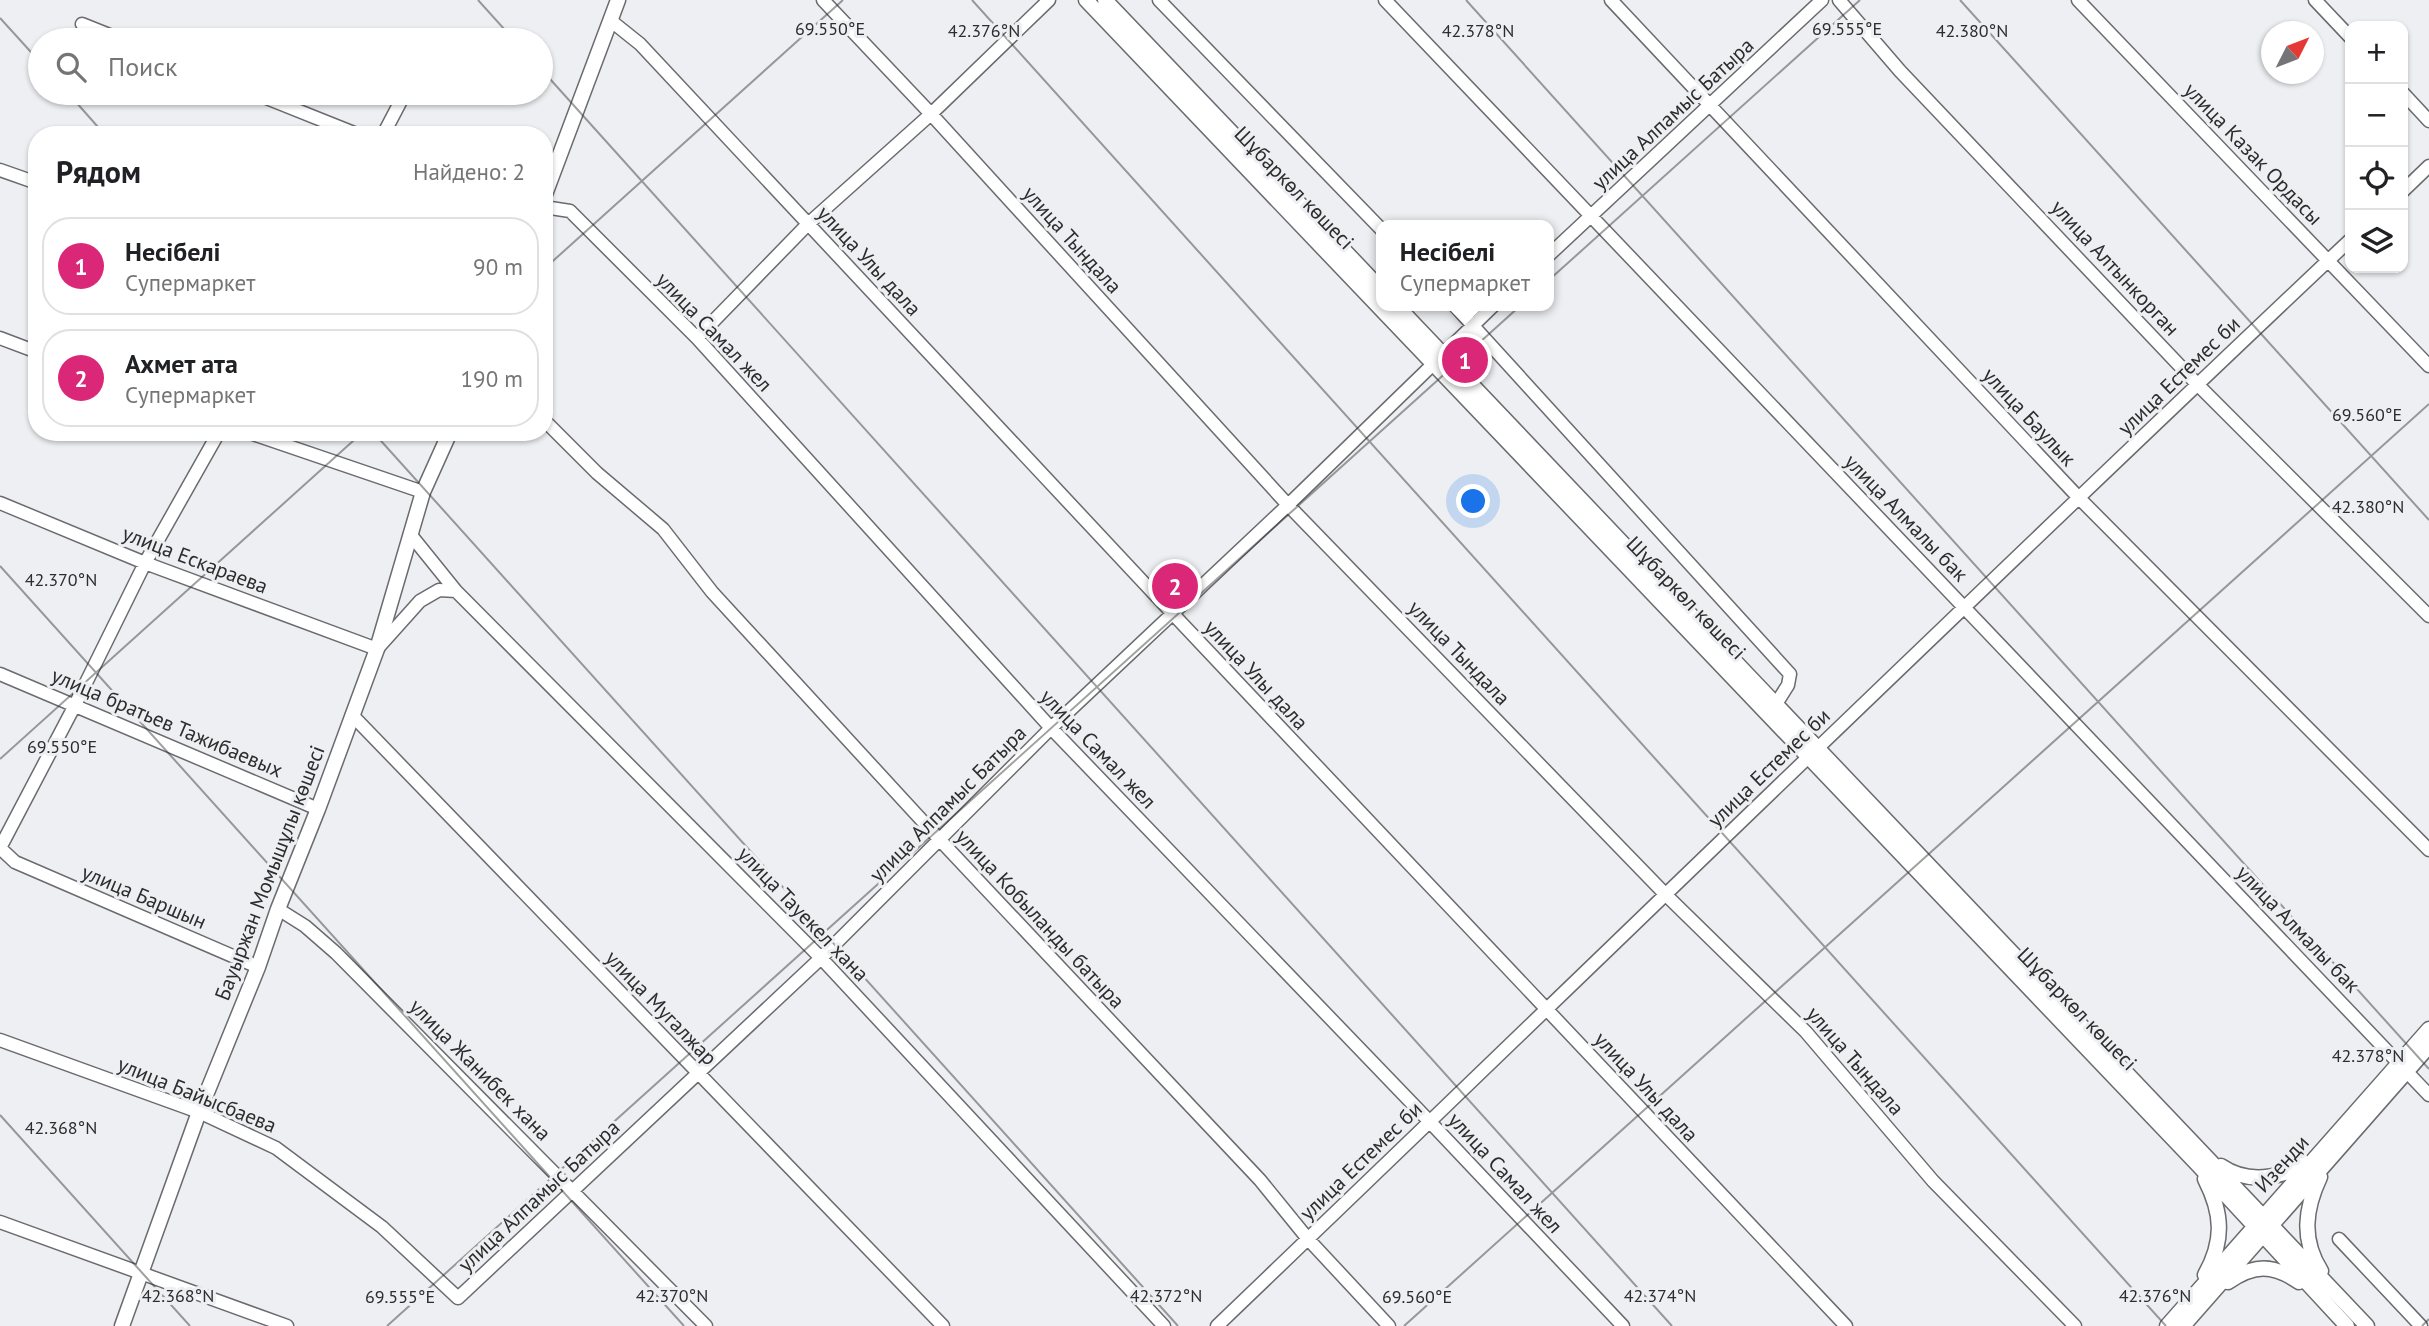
<!DOCTYPE html>
<html lang="ru">
<meta charset="utf-8">
<style>
body{margin:0;font-family:"PT Sans",sans-serif;background:#f6f6f6;color:#202124}
.controls{position:absolute;right:21px;top:21px;display:grid;overflow:hidden;border-radius:14px;box-shadow:0 2px 5px #0004}
.controls button{width:63px;height:63px;display:grid;place-items:center;padding:0;border:0;border-bottom:2px solid #e0e0e0;background:#fff;color:#202124;font:35px sans-serif}
.compass{position:absolute;left:2261px;top:21px;width:63px;height:63px;border-radius:50%;background:#fff;box-shadow:0 2px 5px #0004;rotate:48deg}
.you{position:absolute;left:1474px;top:502px;width:24px;height:24px;margin:-18px;border:5px solid #fff;border-radius:50%;background:#1a73e8;box-shadow:0 0 0 10px #1a73e833}
.badge{display:grid;place-items:center;width:46px;height:46px;border-radius:50%;background:#db2777;color:#fff;font-size:23px;font-weight:700}
.pin{position:absolute;translate:-50% -50%;border:4px solid #fff;box-shadow:0 2px 7px #0006}
.popup{position:absolute;left:1376px;top:220px;width:178px;height:91px;box-sizing:border-box;display:grid;place-content:center;border-radius:14px;background:#fff;filter:drop-shadow(0 2px 5px #0005);font-size:23px;white-space:nowrap;color:#757577}
.popup b{font-size:26px;color:#202124}
.popup::after{content:'';position:absolute;left:50%;top:100%;margin-left:-14px;border:14px solid transparent;border-top-color:#fff}
.list{margin:0;padding:0;list-style:none}
h2{display:flex;justify-content:space-between;align-items:center;height:91px;margin:0;padding:0 28px;font-size:30px}
h2 small{font-size:23px;font-weight:400;color:#757577}
.list li{display:grid;grid-template-columns:46px 1fr auto;gap:21px;align-items:center;box-sizing:border-box;height:98px;margin:0 14px 14px;padding:0 14px;border:2px solid #e0e0e0;border-radius:28px}
.list b{display:block;font-size:26px;white-space:nowrap}
.list p{margin:0;font-size:23px;white-space:nowrap;color:#757577}
.list em{font-size:23px;font-style:normal;color:#757577}
.icon{flex:none;width:38px;height:38px;fill:none;stroke:currentColor;stroke-width:2;stroke-linecap:round;stroke-linejoin:round}
.map{position:relative;flex:none;width:2429px;height:1326px;overflow:hidden}
.search{position:absolute;background:#fff;box-shadow:0 2px 5px #0004;left:28px;top:28px;width:525px;height:77px;display:flex;align-items:center;gap:18px;box-sizing:border-box;padding:0 24px;border-radius:38px;color:#757577;font-size:26px}
.panel{position:absolute;background:#fff;box-shadow:0 2px 5px #0004;left:28px;top:126px;width:525px;height:315px;border-radius:28px}
.map>svg:first-child{display:block}
</style>
<div class="map">
<svg width="2429" height="1326" viewBox="0 0 2429 1326">
<rect width="100%" height="100%" fill="#eeeff2"/>
<g fill="none" stroke-linecap="round" stroke-linejoin="round">
<defs>
<path id="minor" d="M823 0 931 114 1288 505 1666 895 1806 1032 1933 1181 2075 1326
M1159 0 1381 229
M1385 0 2429 1095
M1611 0 2079 498 2429 850
M1839 0 1900 71 2198 385 2429 616
M2078 0 2429 366
M2315 0 2350 37
M610 20 640 44 1173 614 1846 1326
M82 24 122 40
M254 93 359 135
M2403 93 2429 121
M383 135 405 93
M0 170 37 183
M2403 191 2429 166
M544 207 570 211 697 338 1051 728 1430 1122 1623 1326
M1549 255 1822 0
M1455 306 1790 674 1788 685 1776 704
M0 338 37 352
M697 338 808 224 931 114 1049 0
M544 420 597 473 663 529 712 592 939 839 1260 1180 1308 1239 1389 1326
M219 432 145 563 75 705 0 848 15 862 258 967
M247 432 423 492
M0 503 145 563 377 649 420 601 439 590 456 591
M410 534 456 591 821 958 1164 1326
M0 674 318 809
M352 715 943 1326
M278 909 305 926 336 953 706 1326
M0 1040 199 1112 276 1148 382 1227 458 1298 821 958 1051 728 1288 505 1493 306
M0 1222 287 1326
M2339 1239 2421 1326
M1217 1326C1595 964 1969 599 2350 240"/>
<path id="tertiary" d="M1086 0 2198 1165 2347 1326
M1105 0 1381 289
M544 197 618 0
M1397 306 2367 1326
M2221 1166C2247 1184 2280 1179 2306 1163
M2320 1177C2305 1209 2301 1239 2321 1271
M2205 1275C2224 1241 2223 1214 2205 1179
M2228 1282C2254 1264 2273 1264 2299 1282
M122 1326 199 1112 258 967 278 909 318 809 377 649 423 492 450 432
M2167 1326 2429 1029
M2183 1326 2429 1046"/>
</defs>
<use href="#minor" stroke="#6a6b6e" stroke-width="15"/>
<use href="#tertiary" stroke="#6a6b6e" stroke-width="17"/>
<use href="#minor" stroke="#fff" stroke-width="12"/>
<use href="#tertiary" stroke="#fff" stroke-width="14"/>
</g>
<path fill="none" stroke="#2d2d2e" stroke-width="2" stroke-opacity="0.45" d="M478 0 514 40M972 0 2166 1326M1466 0 2429 1069M1960 0 2429 520M0 18 40 62M541 69 1672 1326M68 93 105 135M544 269 843 0M373 432 1178 1326M0 566 684 1326M0 759 363 432M0 1115 190 1326M387 1326 1860 0M1404 1326 2429 404M2422 1326 2429 1319"/>
<g text-anchor="middle" stroke-width="6" stroke-linejoin="round" paint-order="stroke">
<g font-size="21" fill="#2d2d2e" stroke="#eeeff2">
<text transform="translate(1673 114) rotate(-43)" y="7">улица Алпамыс Батыра</text>
<text transform="translate(2253 154) rotate(46)" y="7">улица Казак Ордасы</text>
<text transform="translate(1294 188) rotate(46)" y="7">Шұбаркөл көшесі</text>
<text transform="translate(1072 240) rotate(48)" y="7">улица Тындала</text>
<text transform="translate(869 261) rotate(47)" y="7">улица Улы дала</text>
<text transform="translate(2115 268) rotate(47)" y="7">улица Алтынкорган</text>
<text transform="translate(714 332) rotate(46)" y="7">улица Самал жел</text>
<text transform="translate(2179 376) rotate(-44)" y="7">улица Естемес би</text>
<text transform="translate(2029 417) rotate(47)" y="7">улица Баулык</text>
<text transform="translate(1906 518) rotate(46)" y="7">улица Алмалы бак</text>
<text transform="translate(195 560) rotate(21)" y="7">улица Ескараева</text>
<text transform="translate(1686 598) rotate(46)" y="7">Шұбаркөл көшесі</text>
<text transform="translate(1459 653) rotate(46)" y="7">улица Тындала</text>
<text transform="translate(1256 675) rotate(47)" y="7">улица Улы дала</text>
<text transform="translate(167 723) rotate(23)" y="7">улица братьев Тажибаевых</text>
<text transform="translate(1098 749) rotate(46)" y="7">улица Самал жел</text>
<text transform="translate(1769 768) rotate(-44)" y="7">улица Естемес би</text>
<text transform="translate(948 804) rotate(-45)" y="7">улица Алпамыс Батыра</text>
<text transform="translate(270 873) rotate(-69)" y="7">Бауыржан Момышұлы көшесі</text>
<text transform="translate(144 897) rotate(23)" y="7">улица Баршын</text>
<text transform="translate(803 914) rotate(46)" y="7">улица Тауекел хана</text>
<text transform="translate(1040 919) rotate(47)" y="7">улица Кобыланды батыра</text>
<text transform="translate(2298 929) rotate(46)" y="7">улица Алмалы бак</text>
<text transform="translate(661 1008) rotate(46)" y="7">улица Мугалжар</text>
<text transform="translate(2077 1009) rotate(46)" y="7">Шұбаркөл көшесі</text>
<text transform="translate(1855 1061) rotate(49)" y="7">улица Тындала</text>
<text transform="translate(480 1070) rotate(45)" y="7">улица Жанибек хана</text>
<text transform="translate(1646 1087) rotate(47)" y="7">улица Улы дала</text>
<text transform="translate(197 1095) rotate(22)" y="7">улица Байысбаева</text>
<text transform="translate(1361 1161) rotate(-44)" y="7">улица Естемес би</text>
<text transform="translate(2282 1164) rotate(-48)" y="7">Изенди</text>
<text transform="translate(1505 1173) rotate(47)" y="7">улица Самал жел</text>
<text transform="translate(539 1196) rotate(-43)" y="7">улица Алпамыс Батыра</text>
</g>
</g>
<g font-size="18" text-anchor="middle" fill="#2d2d2e" stroke="#eeeff2" stroke-width="6" stroke-linejoin="round" paint-order="stroke">
<text x="1847" y="35">69.555°E</text>
<text x="830" y="35">69.550°E</text>
<text x="984" y="37">42.376°N</text>
<text x="1478" y="37">42.378°N</text>
<text x="1972" y="37">42.380°N</text>
<text x="2367" y="421">69.560°E</text>
<text x="2368" y="513">42.380°N</text>
<text x="61" y="586">42.370°N</text>
<text x="62" y="753">69.550°E</text>
<text x="2368" y="1062">42.378°N</text>
<text x="61" y="1134">42.368°N</text>
<text x="178" y="1302">42.368°N</text>
<text x="672" y="1302">42.370°N</text>
<text x="1166" y="1302">42.372°N</text>
<text x="1660" y="1302">42.374°N</text>
<text x="2155" y="1302">42.376°N</text>
<text x="400" y="1303">69.555°E</text>
<text x="1417" y="1303">69.560°E</text>
</g>
</svg>
<div class="controls">
<button>+</button>
<button>−</button>
<button><svg class="icon" aria-label="locate" viewBox="0 0 24 24"><circle cx="12" cy="12" r="6"/><path d="M12 2v4M12 18v4M2 12h4M18 12h4"/></svg></button>
<button><svg class="icon" aria-label="layers" viewBox="0 0 24 24"><path d="M12 4l9 5-9 5-9-5zM3 14l9 5 9-5"/></svg></button>
</div>
<svg class="compass" viewBox="-18 -18 36 36"><path d="M0-13l5 13h-10z" fill="#e53935"/><path d="M0 13l5-13h-10z" fill="#757577"/></svg>
<div class="you"></div>
<div class="pin badge" style="left:1465px;top:360px">1</div>
<div class="popup"><b>Несібелі</b>Супермаркет</div>
<div class="pin badge" style="left:1175px;top:586px">2</div>
<div class="search"><svg class="icon" aria-label="search" viewBox="0 0 24 24"><circle cx="10" cy="10" r="6"/><path d="M15 15l6 6"/></svg>Поиск</div>
<section class="panel">
<h2>Рядом<small>Найдено: 2</small></h2>
<ul class="list">
<li><span class="badge">1</span><div><b>Несібелі</b><p>Супермаркет</p></div><em>90 m</em></li>
<li><span class="badge">2</span><div><b>Ахмет ата</b><p>Супермаркет</p></div><em>190 m</em></li>
</ul>
</section>
</div>
